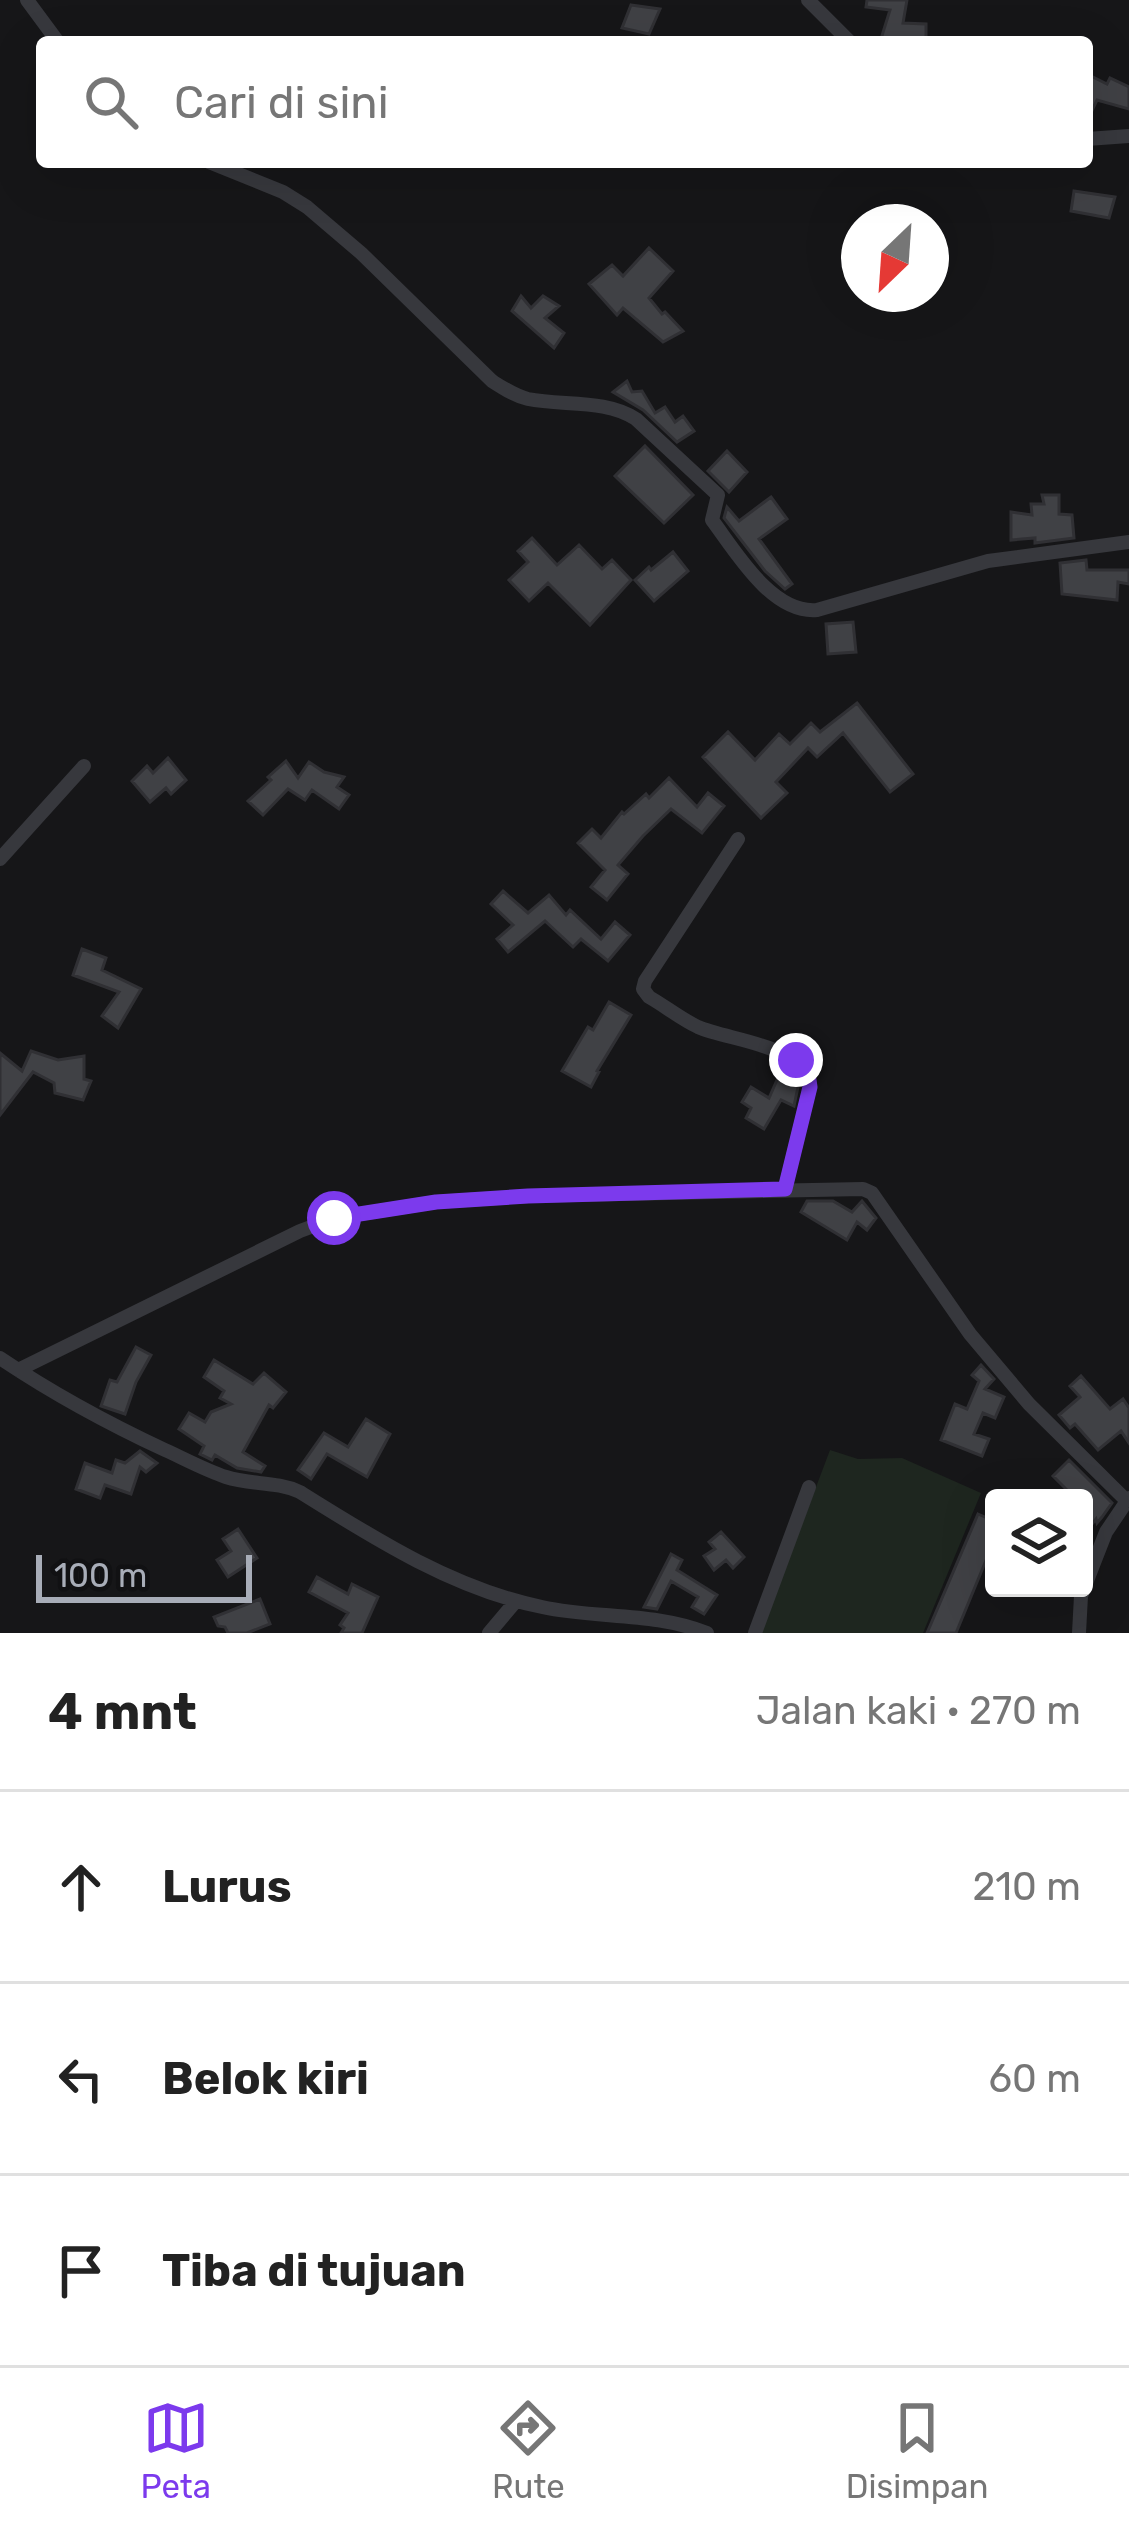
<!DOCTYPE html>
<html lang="id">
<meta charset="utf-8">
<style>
body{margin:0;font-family:Rubik,sans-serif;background:#f2f2f2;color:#222}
.controls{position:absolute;right:36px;bottom:36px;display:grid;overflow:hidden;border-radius:12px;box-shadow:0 12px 48px #0002}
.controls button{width:108px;height:108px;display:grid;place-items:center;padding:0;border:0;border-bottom:3px solid #e0e0e0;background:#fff;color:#222;font:60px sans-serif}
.compass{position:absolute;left:841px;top:204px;width:108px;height:108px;border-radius:50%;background:#fff;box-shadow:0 12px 48px #0002;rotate:205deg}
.scale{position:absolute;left:36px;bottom:30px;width:216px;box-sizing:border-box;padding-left:12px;border:6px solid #a8adb8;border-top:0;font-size:33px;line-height:42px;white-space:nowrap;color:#a8adb8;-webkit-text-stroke:9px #111113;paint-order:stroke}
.stop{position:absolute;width:36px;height:36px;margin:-27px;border:9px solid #7c3aed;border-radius:50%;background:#fff}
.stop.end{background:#7c3aed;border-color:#fff;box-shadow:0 3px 12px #0008}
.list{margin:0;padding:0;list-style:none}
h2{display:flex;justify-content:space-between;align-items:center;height:156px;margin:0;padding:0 48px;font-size:51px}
h2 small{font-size:39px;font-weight:400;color:#767676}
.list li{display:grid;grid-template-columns:78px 1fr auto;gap:36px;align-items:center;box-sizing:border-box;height:192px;padding:0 48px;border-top:3px solid #e0e0e0}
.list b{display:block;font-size:45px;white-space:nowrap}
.list em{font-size:39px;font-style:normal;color:#767676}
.icon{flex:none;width:66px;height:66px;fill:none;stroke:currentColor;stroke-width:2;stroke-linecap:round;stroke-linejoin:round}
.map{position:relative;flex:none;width:1129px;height:1633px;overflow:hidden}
.search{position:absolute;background:#fff;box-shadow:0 12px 48px #0002;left:36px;right:36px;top:36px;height:132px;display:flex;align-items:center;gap:30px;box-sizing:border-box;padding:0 42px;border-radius:12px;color:#767676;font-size:45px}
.sheet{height:732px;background:#fff}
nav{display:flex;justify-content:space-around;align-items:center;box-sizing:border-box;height:168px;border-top:3px solid #e0e0e0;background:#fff;font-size:33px;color:#767676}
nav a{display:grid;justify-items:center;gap:6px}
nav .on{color:#7c3aed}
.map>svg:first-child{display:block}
</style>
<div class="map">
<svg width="1129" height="1633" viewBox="0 0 1129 1633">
<rect width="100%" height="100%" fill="#161618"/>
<path fill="#1e261f" d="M830 1450 858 1459 902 1458 981 1493 923 1633H761Z"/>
<path fill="#404145" stroke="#303034" stroke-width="3" d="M867 0H907L903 23 926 24V42H880L890 10 866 7Z
M631 5 660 9 649 34 622 28Z
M1087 74 1107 84 1110 78 1129 87V109L1097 100 1087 121Z
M1074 191 1115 197 1109 218 1071 211Z
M649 248 673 271 649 298 662 314 665 312 683 331 663 342 623 308 617 315 589 284 612 265 623 276Z
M521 296 531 308 543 296 559 306 545 318 564 333 554 348 512 311Z
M627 381 632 392 642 391 655 413 665 407 675 422 683 416 694 431 677 442 643 410 613 392Z
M645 446 693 495 664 523 615 476Z
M727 451 747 472 729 492 708 471Z
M1042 495H1059V514L1072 515 1074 538 1035 543V538L1011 540V512L1032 515 1031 504H1044Z
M771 497 787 519 759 539 792 584 785 589 765 571 724 518 727 507 739 521Z
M532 538 557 565 579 545 602 569 612 560 631 580 590 625 548 583 529 601 509 580 528 562 518 551Z
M673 552 688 571 654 601 635 580 649 567 651 570Z
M1086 560 1087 570H1129V584L1118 582 1117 600 1062 594 1060 563Z
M853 622 856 652 828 654 826 624Z
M857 703 913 774 890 792 843 733 817 757 808 748 776 782 787 793 761 818 703 757 728 732 755 760 779 734 790 744 811 723 820 732Z
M168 758 186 780 171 794 166 788 150 802 132 781 147 766 153 773Z
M286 761 298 778 309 762 324 772 344 777 337 787 349 795 339 809 312 790 305 800 288 789 263 815 248 801 271 780 268 777Z
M669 778 697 807 708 793 724 806 702 833 671 809 643 836 618 865 628 874 607 900 591 887 605 870 578 843 592 829 601 838 622 812 624 814 646 794 649 798Z
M503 891 528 913 549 895 566 915 570 910 601 939 615 922 630 935 608 961 581 939 573 947 545 921 508 952 497 939 513 925 491 904Z
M82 949 106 958 102 970 141 989 118 1028 102 1016 119 992 73 975Z
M609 1002 631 1015 597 1071 599 1072 591 1087 562 1071 588 1027 593 1030Z
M31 1051 58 1060 84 1056V1079L91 1081 83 1100 55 1093 54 1083 33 1072 0 1115V1053L22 1071Z
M781 1071 796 1078 798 1087 794 1106 781 1100 764 1129 746 1118 751 1108 742 1102 751 1087 769 1098Z
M807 1201H833L852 1212 862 1201 876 1218 867 1230 857 1222 847 1240 801 1212Z
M136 1347 151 1355 136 1382 125 1414 101 1406 110 1380 117 1382Z
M214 1360 253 1384 264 1373 286 1392 273 1408 269 1405 243 1452 265 1466 261 1472 237 1468 215 1455 212 1460 200 1454 204 1446 179 1429 189 1413 205 1422 211 1412 231 1404 220 1398 224 1391 204 1377Z
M981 1365 994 1379 985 1389 1004 1397 995 1418 983 1413 974 1434 989 1439 982 1456 941 1440 955 1404 967 1409 979 1381 972 1375Z
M1081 1376 1110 1409 1123 1399 1129 1408V1443L1121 1431 1098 1450 1075 1424 1070 1428 1059 1415 1080 1397 1070 1386Z
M366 1419 390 1434 367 1477 327 1454 311 1479 298 1470 324 1433 348 1447Z
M140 1451 157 1463 146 1472 140 1467 131 1494 105 1485 100 1498 76 1489 85 1463 112 1473 116 1460 125 1463Z
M1069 1460 1112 1503 1102 1517 1097 1523 1096 1519 1084 1534V1498H1075L1053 1476Z
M978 1514 994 1521V1541L956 1633H927Z
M238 1529 257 1558 228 1577 217 1560 231 1551 223 1539Z
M721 1532 744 1557 733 1568 726 1560 714 1570 704 1556 715 1549 709 1542Z
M671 1554 682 1560 677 1570 717 1595 704 1614 692 1607 698 1597 671 1581 657 1609 644 1607Z
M317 1577 348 1594 352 1584 378 1597 362 1633H341L344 1628 340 1625 348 1613 309 1592Z
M260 1599 270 1624 247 1633H228L225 1627 218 1626 214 1617Z"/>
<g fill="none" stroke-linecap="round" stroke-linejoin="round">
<path stroke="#37383d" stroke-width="14" d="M27 0 58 42
M808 0 850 42
M1087 139 1129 136
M209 162 283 192 307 207 361 253 492 381C503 388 515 396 528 399 563 406 606 399 636 419L718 495 712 520C736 552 772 614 817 610L988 561 1129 542
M738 839 645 981 643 989 649 997C665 1006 681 1019 698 1027 730 1041 808 1045 810 1087L785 1189
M0 859 84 766
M0 1358C55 1395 105 1422 165 1450 185 1459 205 1470 226 1477 250 1485 276 1481 300 1492 375 1539 454 1589 542 1607 597 1619 654 1612 707 1633
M18 1370 300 1231 335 1218 436 1202 528 1196 863 1189 872 1193 970 1334 1029 1404 1127 1501
M489 1633 516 1601
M755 1633 809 1487
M1079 1633 1081 1596 1106 1532 1129 1498"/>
</g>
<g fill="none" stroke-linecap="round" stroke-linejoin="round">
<path stroke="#7c3aed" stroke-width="15" d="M334 1218 436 1202 528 1196 785 1189 810 1087 808 1073 796 1060"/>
</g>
</svg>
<div class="controls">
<button><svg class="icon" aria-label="layers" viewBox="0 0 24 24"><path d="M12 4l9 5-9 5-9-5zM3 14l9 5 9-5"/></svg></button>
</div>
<svg class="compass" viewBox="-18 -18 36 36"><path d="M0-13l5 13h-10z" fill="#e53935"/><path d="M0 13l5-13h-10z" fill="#767676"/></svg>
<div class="scale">100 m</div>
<div class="stop" style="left:334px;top:1218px"></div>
<div class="stop end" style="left:796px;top:1060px"></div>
<div class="search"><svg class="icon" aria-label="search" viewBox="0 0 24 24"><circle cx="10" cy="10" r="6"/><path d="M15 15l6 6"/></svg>Cari di sini</div>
</div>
<section class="sheet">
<h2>4 mnt<small>Jalan kaki · 270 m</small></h2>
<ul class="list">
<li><svg class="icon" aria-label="ahead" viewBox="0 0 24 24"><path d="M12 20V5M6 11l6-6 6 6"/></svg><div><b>Lurus</b></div><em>210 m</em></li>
<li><svg class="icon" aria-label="left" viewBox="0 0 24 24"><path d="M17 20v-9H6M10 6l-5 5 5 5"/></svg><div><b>Belok kiri</b></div><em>60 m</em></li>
<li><svg class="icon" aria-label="arrive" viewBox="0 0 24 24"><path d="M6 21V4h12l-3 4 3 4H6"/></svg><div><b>Tiba di tujuan</b></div></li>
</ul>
</section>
<nav>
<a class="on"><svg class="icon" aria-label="map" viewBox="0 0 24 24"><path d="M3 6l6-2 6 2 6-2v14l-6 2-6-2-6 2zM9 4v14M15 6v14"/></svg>Peta</a>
<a><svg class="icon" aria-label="directions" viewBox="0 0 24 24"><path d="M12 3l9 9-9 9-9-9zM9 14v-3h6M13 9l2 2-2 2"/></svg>Rute</a>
<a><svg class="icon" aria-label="saved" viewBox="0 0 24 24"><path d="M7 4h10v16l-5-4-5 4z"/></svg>Disimpan</a>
</nav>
